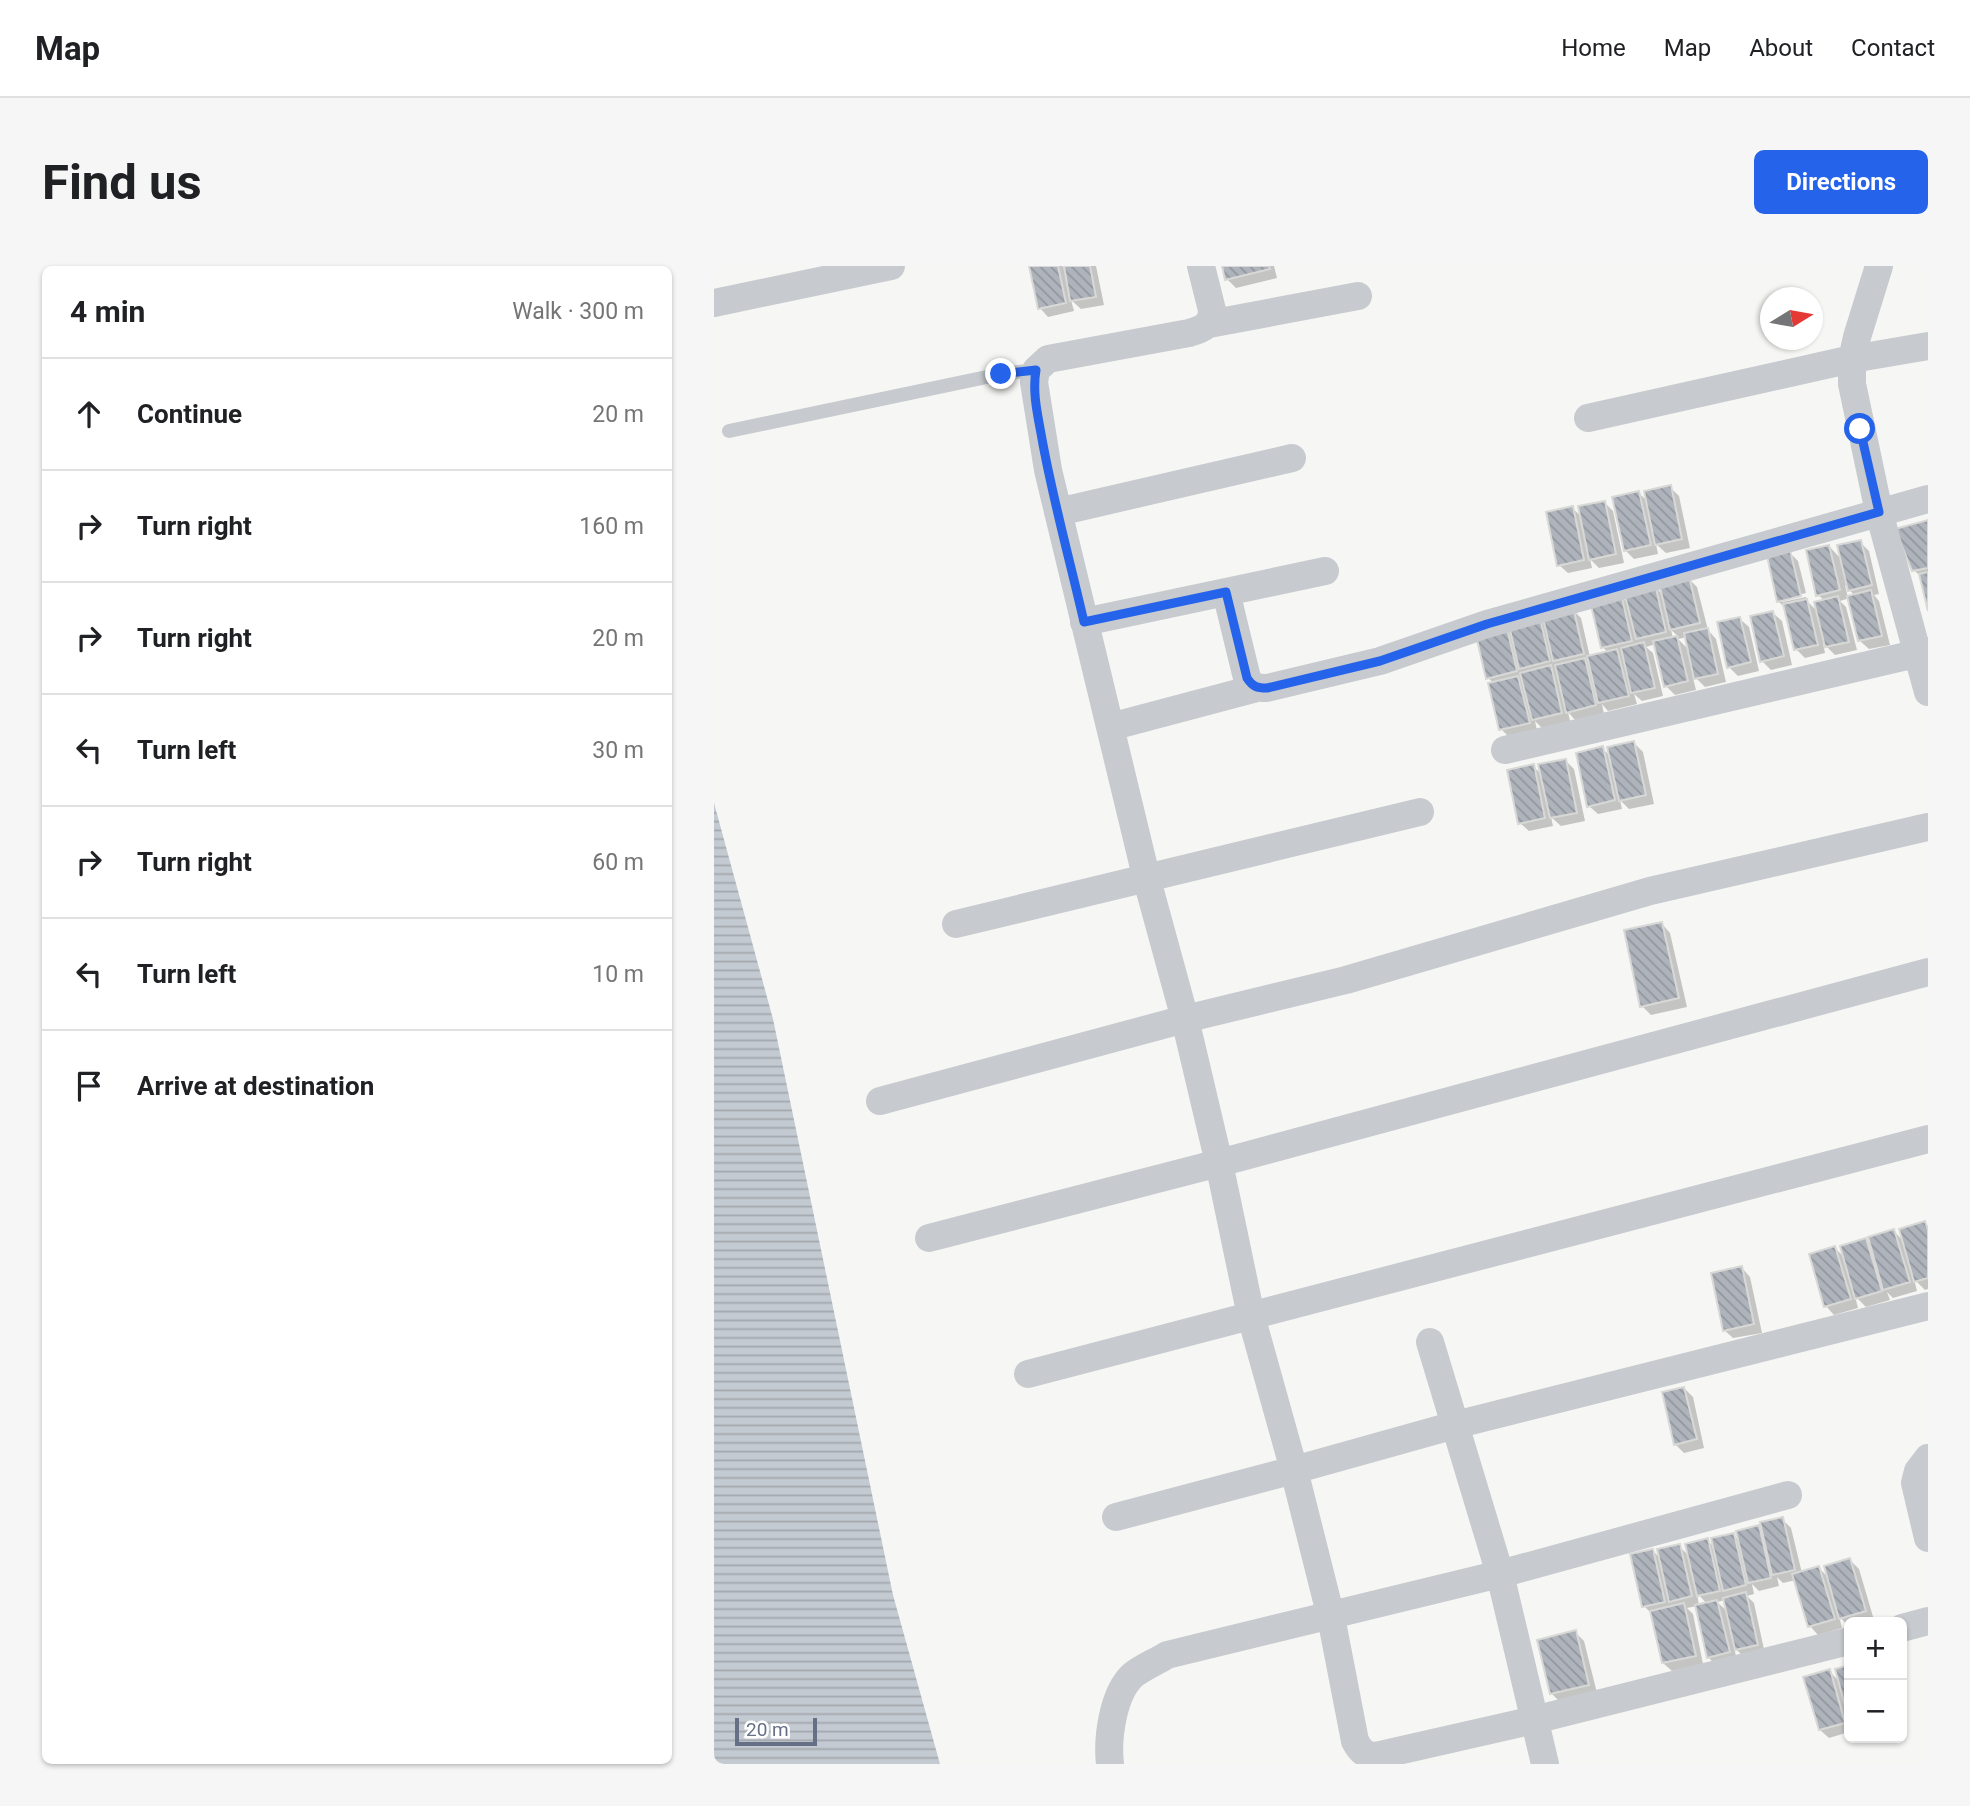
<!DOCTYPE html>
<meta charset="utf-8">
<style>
body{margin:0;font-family:Roboto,sans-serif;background:#f6f6f6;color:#202124}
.controls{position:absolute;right:21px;bottom:21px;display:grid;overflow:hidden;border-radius:10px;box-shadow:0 2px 5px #0004}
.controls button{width:63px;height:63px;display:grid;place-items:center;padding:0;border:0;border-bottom:2px solid #e0e0e0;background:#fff;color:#202124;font:35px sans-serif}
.compass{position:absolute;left:1046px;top:21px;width:63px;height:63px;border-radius:50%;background:#fff;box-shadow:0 2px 5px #0004;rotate:79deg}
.scale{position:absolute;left:21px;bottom:18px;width:82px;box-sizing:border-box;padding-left:7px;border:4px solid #657086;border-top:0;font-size:19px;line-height:24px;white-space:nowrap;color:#657086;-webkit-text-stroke:5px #fff;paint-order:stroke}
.stop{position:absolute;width:21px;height:21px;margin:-16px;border:5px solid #2563eb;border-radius:50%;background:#fff}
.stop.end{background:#2563eb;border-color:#fff;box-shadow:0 2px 7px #0008}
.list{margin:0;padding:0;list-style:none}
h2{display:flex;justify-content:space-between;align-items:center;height:91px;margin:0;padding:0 28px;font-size:30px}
h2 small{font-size:23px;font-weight:400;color:#757577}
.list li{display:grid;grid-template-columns:46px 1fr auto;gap:21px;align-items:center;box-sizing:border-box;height:112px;padding:0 28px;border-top:2px solid #e0e0e0}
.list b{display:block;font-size:26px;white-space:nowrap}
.list em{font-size:23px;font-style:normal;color:#757577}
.icon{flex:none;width:38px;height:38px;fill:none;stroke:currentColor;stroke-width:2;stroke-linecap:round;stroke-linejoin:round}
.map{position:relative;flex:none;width:1214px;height:1498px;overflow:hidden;border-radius:10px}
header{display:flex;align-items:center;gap:42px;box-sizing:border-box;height:98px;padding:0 35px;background:#fff;border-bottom:2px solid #e0e0e0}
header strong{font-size:33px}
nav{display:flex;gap:38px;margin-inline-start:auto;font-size:24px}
.intro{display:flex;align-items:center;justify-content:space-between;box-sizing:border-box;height:168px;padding:0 42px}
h1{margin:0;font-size:49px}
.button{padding:18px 32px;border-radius:10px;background:#2563eb;color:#fff;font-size:24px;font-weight:700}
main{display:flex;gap:42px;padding:0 42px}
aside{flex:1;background:#fff;border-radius:10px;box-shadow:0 2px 5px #0004}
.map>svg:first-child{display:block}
</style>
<header>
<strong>Map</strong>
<nav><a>Home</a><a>Map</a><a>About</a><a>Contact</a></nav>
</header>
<div class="intro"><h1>Find us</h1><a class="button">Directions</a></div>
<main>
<aside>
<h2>4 min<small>Walk · 300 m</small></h2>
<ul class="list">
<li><svg class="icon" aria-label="ahead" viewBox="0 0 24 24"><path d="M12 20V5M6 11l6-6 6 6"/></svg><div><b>Continue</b></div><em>20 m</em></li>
<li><svg class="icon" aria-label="right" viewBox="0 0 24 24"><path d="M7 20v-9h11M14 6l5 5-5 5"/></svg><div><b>Turn right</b></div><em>160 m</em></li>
<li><svg class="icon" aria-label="right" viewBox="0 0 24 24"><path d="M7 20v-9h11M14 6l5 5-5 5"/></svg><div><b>Turn right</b></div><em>20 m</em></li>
<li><svg class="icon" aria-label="left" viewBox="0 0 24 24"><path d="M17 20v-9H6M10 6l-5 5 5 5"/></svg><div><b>Turn left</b></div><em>30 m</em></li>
<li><svg class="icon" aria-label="right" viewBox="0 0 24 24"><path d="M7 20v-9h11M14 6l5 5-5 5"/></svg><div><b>Turn right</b></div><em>60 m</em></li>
<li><svg class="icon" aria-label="left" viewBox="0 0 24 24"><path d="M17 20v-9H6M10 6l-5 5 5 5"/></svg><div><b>Turn left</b></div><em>10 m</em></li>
<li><svg class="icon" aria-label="arrive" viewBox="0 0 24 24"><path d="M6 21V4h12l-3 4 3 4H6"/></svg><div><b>Arrive at destination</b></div></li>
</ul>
</aside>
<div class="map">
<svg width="1214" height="1498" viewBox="0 0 1214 1498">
<defs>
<pattern id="water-rules" width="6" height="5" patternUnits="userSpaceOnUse" patternTransform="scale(1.75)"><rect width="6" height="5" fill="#c4cad1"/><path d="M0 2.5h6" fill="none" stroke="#a3a8af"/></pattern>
<pattern id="building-back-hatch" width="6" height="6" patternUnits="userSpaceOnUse" patternTransform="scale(1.75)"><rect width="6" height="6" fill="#afb4bc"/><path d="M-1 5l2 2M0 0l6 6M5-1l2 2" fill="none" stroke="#92979e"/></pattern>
</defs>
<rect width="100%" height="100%" fill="#f6f7f4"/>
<path fill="url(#water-rules)" d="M0 537 59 753 179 1329 226 1498H0Z"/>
<path fill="#0003" fill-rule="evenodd" d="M317 0H348L353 5 352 0H382L390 39 367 43 357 34 360 45 334 51 326 42Z
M510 0H560L563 12 522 22 513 13Z
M956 221 965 230 976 282 952 287 942 278 944 288 920 293 911 284 925 227 934 236Z
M890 236 899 245 910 297 885 302 876 293 878 302 854 307 845 299 858 242 868 251Z
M1214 256V337L1208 312 1200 304 1184 265Z
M1146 276 1155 285 1165 328 1160 329 1165 335 1176 379 1155 383 1146 375 1136 332 1126 335 1132 341 1143 384 1121 389 1109 377 1111 387 1091 392 1082 383 1072 343 1064 335 1075 286 1084 295 1092 327 1068 333V336L1092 331 1094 336 1105 347 1111 335 1104 329 1115 280 1128 294ZM1131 319 1141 330 1134 332Z
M974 312 983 321 994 364 1002 373 1012 416 991 421 978 408 982 424 961 429 952 420 942 378 932 381 939 387 949 430 928 435 920 428 923 438 894 445 888 438 890 448 862 455 854 446 856 455 828 462 821 455 823 465 796 472 787 463 780 417 774 412 764 367 858 343 867 352 876 391 894 387 889 381 906 330 915 338 940 320 949 329ZM957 364 965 371 959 372ZM973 371 976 385 964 373Z
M1059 347 1068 355 1078 399 1057 404 1048 395Z
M1026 353 1035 361 1045 405 1024 410 1015 401Z
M920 477 929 486 940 538 915 543 906 534 908 543 884 548 875 540 888 482 898 492Z
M851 494 860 503 871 555 847 560 837 551 839 560 815 565 806 557 819 500 828 509Z
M948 658 956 667 973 741 937 749 928 740Z
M1211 957 1214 960V1023L1211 1024 1200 1013 1203 1025 1179 1032 1173 1026 1176 1034 1152 1041 1141 1030 1144 1042 1120 1049 1112 1040 1121 982 1131 992 1152 974 1158 980 1180 965 1190 976Z
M1028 1002 1036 1011 1048 1067 1019 1072 1010 1064Z
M970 1122 979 1131 990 1182 970 1187 961 1178Z
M1068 1253 1077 1262 1088 1307 1105 1302 1115 1312 1136 1294 1145 1303 1160 1354 1135 1356V1361L1125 1350 1128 1362 1104 1369 1096 1360 1082 1314 1069 1317 1063 1311 1065 1320 1045 1325 1038 1318 1040 1328 1033 1330 1040 1337 1051 1388 1031 1392 1020 1381 1023 1395 1003 1400 994 1391 983 1340 973 1342 979 1348 989 1398 958 1405 949 1397 939 1349 930 1340 939 1285 947 1293 965 1280 976 1291 993 1274 1001 1282 1019 1269 1027 1276 1045 1261 1050 1267ZM983 1327 993 1338 985 1340ZM1011 1334 1014 1346 1003 1336Z
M861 1366 870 1375 883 1427 846 1436 837 1427Z
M1135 1401V1466L1115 1472 1106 1464 1115 1405 1126 1416 1123 1405Z"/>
<path fill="url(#building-back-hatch)" stroke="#d8d9d6" stroke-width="2" d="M315 0H344L352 37 324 43Z
M350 0H376L382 31 356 35Z
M508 0H555L556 3 511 14Z
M957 219 968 273 941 279 930 225Z
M925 225 937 279 910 285 898 231Z
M891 235 902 288 875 294 864 240Z
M859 240 870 294 843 300 832 246Z
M1214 254V302L1198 305 1181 263Z
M1147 274 1158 319 1134 325 1123 279Z
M1115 279 1126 324 1102 330 1092 284Z
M1076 284 1087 330 1063 336 1053 290Z
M1214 306V345L1205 308Z
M975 310 986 357 956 364 945 317Z
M941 318 952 366 922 373 910 326Z
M1157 324 1168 370 1144 375 1133 330Z
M907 328 918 375 887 382 876 335Z
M1124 330 1135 376 1111 381 1100 336Z
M1093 333 1104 379 1080 384 1069 338Z
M859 341 870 388 839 395 828 348Z
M1059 345 1070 390 1046 396 1036 350Z
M825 348 836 395 805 403 794 355Z
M1026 351 1037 396 1013 402 1003 356Z
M792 358 803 405 772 413 761 365Z
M994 362 1004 408 980 413 970 367Z
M963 370 974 415 950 421 939 375Z
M930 376 941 422 917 427 907 382Z
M903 383 915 430 884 437 873 390Z
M871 392 882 439 852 447 841 399Z
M837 399 848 447 818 454 806 407Z
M804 410 816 457 785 464 774 417Z
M920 475 932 529 905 535 893 481Z
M889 480 901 534 873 541 862 487Z
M852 493 863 547 836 552 824 498Z
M820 498 831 552 804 558 793 504Z
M948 656 965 732 926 741 910 664Z
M1211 955 1214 964V1012L1200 1016 1185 963Z
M1180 963 1196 1016 1169 1024 1154 971Z
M1152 972 1168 1025 1141 1033 1126 980Z
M1121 980 1137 1033 1110 1041 1095 988Z
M1028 1000 1040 1058 1009 1065 997 1007Z
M970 1121 983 1173 960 1179 948 1126Z
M1069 1251 1081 1304 1058 1309 1046 1256Z
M1045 1259 1057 1312 1034 1317 1022 1265Z
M1020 1267 1032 1319 1009 1325 997 1272Z
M994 1272 1006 1325 983 1330 971 1278Z
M966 1278 978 1330 955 1336 943 1283Z
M939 1283 951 1336 928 1341 916 1288Z
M1136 1292 1152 1345 1125 1353 1110 1300Z
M1105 1300 1121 1353 1094 1361 1078 1308Z
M1032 1326 1044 1379 1021 1384 1009 1332Z
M1003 1334 1016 1386 993 1392 981 1339Z
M970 1337 982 1390 948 1397 936 1345Z
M862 1364 875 1419 836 1428 823 1374Z
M1135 1399V1454L1121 1403Z
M1116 1403 1131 1457 1105 1464 1089 1411Z"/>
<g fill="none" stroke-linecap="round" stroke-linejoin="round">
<path stroke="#c7cace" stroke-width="14" d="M15 165 287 108 322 104"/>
<path stroke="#c7cace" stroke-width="28" d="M487 0 498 44C498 60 488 63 475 67L334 93 322 104 320 116 334 204 433 614 471 753 505 897 537 1050 580 1204 617 1351 641 1475C647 1486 651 1489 662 1490L820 1454 1135 1375
M1165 0 1143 71 1138 93V118L1165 246 1214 426
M0 37 177 0
M495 58 644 30
M874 152 1138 93 1214 80
M344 246 578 192
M512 326 533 412C538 421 543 422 553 422L666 395 773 358 1214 233
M370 356 611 305
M396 461 543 422
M791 484 1214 385
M242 658 706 546
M166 835 471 753 632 714 936 625 1214 561
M215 972 505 897 1214 706
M716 1076 786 1308 831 1498
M314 1108 1214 873
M1214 1192 1204 1205 1201 1217 1214 1272
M402 1251 580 1204 741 1159 1214 1040
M1188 1362 1214 1355
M396 1498C393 1472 399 1427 419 1409 429 1401 442 1396 453 1389L786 1308 1074 1229"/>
</g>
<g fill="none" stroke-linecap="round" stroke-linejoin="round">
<path stroke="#2563eb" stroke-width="9" d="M287 108 322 104C318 127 324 150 328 173 339 234 356 295 370 356L512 326 533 412C539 421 543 422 553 422L666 395 773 358 1165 246 1146 163"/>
</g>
</svg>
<div class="controls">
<button>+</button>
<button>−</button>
</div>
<svg class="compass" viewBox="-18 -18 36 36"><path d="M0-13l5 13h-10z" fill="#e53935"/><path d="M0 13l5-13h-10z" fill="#757577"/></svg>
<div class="scale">20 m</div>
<div class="stop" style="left:1146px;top:163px"></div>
<div class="stop end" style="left:287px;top:108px"></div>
</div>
</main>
